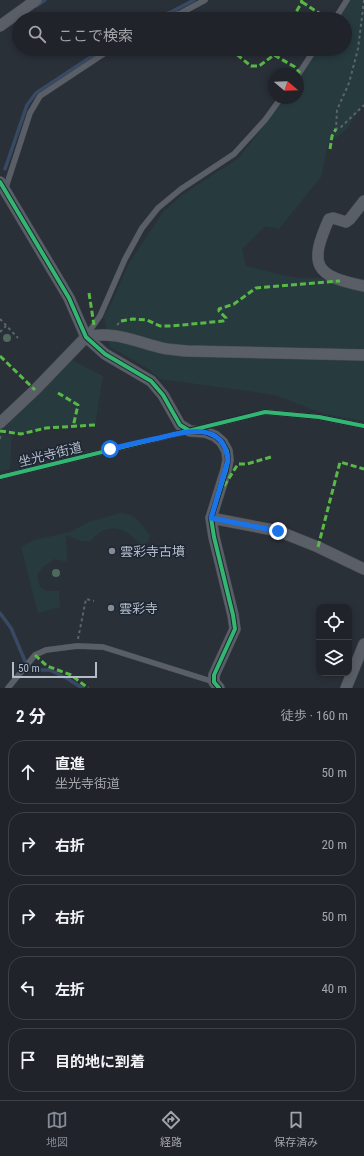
<!DOCTYPE html>
<html lang="ja">
<meta charset="utf-8">
<style>
body{margin:0;font-family:"Roboto Condensed","Noto Sans JP",sans-serif;background:#2d3036;color:#f1f3f6}
.controls{position:absolute;right:12px;bottom:12px;display:grid;overflow:hidden;border-radius:8px;box-shadow:0 2px 6px #0003}
.controls button{width:36px;height:36px;display:grid;place-items:center;padding:0;border:0;border-bottom:1px solid #3d4147;background:#20242a;color:#f1f3f6;font:20px sans-serif}
.compass{position:absolute;left:268px;top:68px;width:36px;height:36px;border-radius:50%;background:#20242a;box-shadow:0 2px 6px #0003;rotate:109deg}
.scale{position:absolute;left:12px;bottom:10px;width:85px;box-sizing:border-box;padding-left:4px;border:2px solid #b4bcc9;border-top:0;font-size:11px;line-height:14px;white-space:nowrap;color:#b4bcc9;-webkit-text-stroke:3px #1d2633;paint-order:stroke}
.stop{position:absolute;width:12px;height:12px;margin:-9px;border:3px solid #1a73e8;border-radius:50%;background:#fff}
.stop.end{background:#1a73e8;border-color:#fff;box-shadow:0 1px 4px #0008}
.list{margin:0;padding:0;list-style:none}
h2{display:flex;justify-content:space-between;align-items:center;height:52px;margin:0;padding:0 16px;font-size:17px}
h2 small{font-size:13px;font-weight:400;color:#a2a4a8}
.list li{display:grid;grid-template-columns:26px 1fr auto;gap:12px;align-items:center;box-sizing:border-box;height:64px;margin:0 8px 8px;padding:0 8px;border:1px solid #3d4147;border-radius:16px}
.list b{display:block;font-size:15px;white-space:nowrap}
.list p{margin:0;font-size:13px;white-space:nowrap;color:#a2a4a8}
.list em{font-size:13px;font-style:normal;color:#a2a4a8}
.icon{flex:none;width:22px;height:22px;fill:none;stroke:currentColor;stroke-width:2;stroke-linecap:round;stroke-linejoin:round}
.map{position:relative;flex:none;width:364px;height:688px;overflow:hidden}
.search{position:absolute;background:#20242a;box-shadow:0 2px 6px #0003;left:12px;right:12px;top:12px;height:44px;display:flex;align-items:center;gap:10px;box-sizing:border-box;padding:0 14px;border-radius:22px;color:#a2a4a8;font-size:15px}
.sheet{height:412px;background:#20242a}
nav{display:flex;justify-content:space-around;align-items:center;box-sizing:border-box;height:56px;border-top:1px solid #3d4147;background:#20242a;font-size:11px;color:#a2a4a8}
nav a{display:grid;justify-items:center;gap:2px}
nav .on{color:#848b96}
.map>svg:first-child{display:block}
</style>
<div class="map">
<svg width="364" height="688" viewBox="0 0 364 688">
<rect width="100%" height="100%" fill="#2a3038"/>
<path fill="#273a3e" d="M350 0H364V103L346 130 328 144 321 177 279 229 265 226 242 249 246 266 286 276 300 278H322L364 289V421L324 414 275 395 160 379 147 368 110 347 104 316 113 300 128 265 163 212 182 195 239 158 285 98H298V80L318 49H345V19H337Z
M72 360 103 376 95 425 46 428 21 434 1 431Z
M0 434 12 435 10 469 0 472Z
M120 513C136 514 140 523 150 535L148 542 141 545C126 527 107 521 91 541H80L66 535 67 562 55 559 44 566 37 575 40 587 47 591H59L60 607 38 613 21 547 34 540 70 532 89 522Z"/>
<g fill="none" stroke-linecap="round" stroke-linejoin="round">
<path stroke="#384963" stroke-width="3.5" d="M36 6 45 0
M152 19 171 12 194 0
M5 169 27 105 36 93 103 49
M0 613 11 628 25 661 32 667 37 670H50L68 679 82 688"/>
<defs>
<path id="service" d="M162 19 181 13 205 0
M335 19 347 0
M298 75 315 49
M5 190 30 113 40 96 111 49
M86 336 100 316 125 259 142 228 158 208 181 189 234 154 265 120 281 98
M200 428 265 412 319 417 364 426
M0 477 188 431
M8 688 35 655 46 650 77 646 103 647 214 682"/>
<path id="minor" d="M0 26 36 0
M0 182 69 298 86 337 105 354 151 381 163 395 180 425 190 431 205 432 215 436 222 442 227 451 228 460 226 470 211 518 214 537 233 615 235 629 214 675V682L219 688
M364 201 350 219 346 222 333 218 329 219C308 266 315 276 364 286
M0 423 35 390 86 337C113 330 137 342 162 348 170 350 179 350 187 351L364 355
M211 518 278 531 318 547 364 569
M346 688 364 644"/>
</defs>
<use href="#service" stroke="#484c53" stroke-width="6"/>
<use href="#minor" stroke="#484c53" stroke-width="12"/>
<path stroke="#5d636a" stroke-width="2" stroke-dasharray="3 3" stroke-linecap="butt" d="M364 0 358 49 349 83 337 110 336 129 341 127 364 105
M0 319 18 338
M117 325 121 321
M0 332 6 326
M0 439 1 433
M78 639 86 599 94 601"/>
<use href="#service" stroke="#5a5e66" stroke-width="5.5"/>
<use href="#minor" stroke="#5a5e66" stroke-width="11"/>
<path stroke="#58b947" stroke-width="3" stroke-dasharray="6 3" stroke-linecap="butt" d="M302 2 328 19
M181 13 184 19
M292 19 302 2 301 0
M230 49 251 66H259L274 55 295 67 300 73
M330 149 332 136 336 129
M89 293 94 325
M121 321 133 319 147 320 160 326H172L223 321 226 318 219 311V309L234 304 256 288 340 281
M0 356 35 390
M58 393 78 405 73 427
M0 431 21 434 46 428 95 425
M224 486 238 464H247L271 457
M318 547 340 462 364 469
M35 655 47 666 71 675 88 688"/>
<defs>
<path id="cycleway" d="M0 182 69 298 86 337 105 354 151 381 163 395 180 425 190 431 205 432 215 436 222 442 227 451 228 460 226 470 211 518 214 537 233 615 235 629 214 675V682L219 688
M0 477 265 412 319 417 364 426"/>
</defs>
<use href="#cycleway" stroke="#1d2633" stroke-width="6"/>
<use href="#cycleway" stroke="#33b770" stroke-width="4"/>
</g>
<g fill="#4e6a5a">
<circle cx="7" cy="338" r="4"/>
<circle cx="56" cy="573" r="4"/>
</g>
<g fill="none" stroke-linecap="round" stroke-linejoin="round">
<path stroke="#1a73e8" stroke-width="5" d="M110 449C127 445 143 441 159 438 187 431 223 421 228 460L211 518 278 531"/>
</g>
<g fill="#848b96" stroke="#1d2633" stroke-width="1.5">
<circle cx="112" cy="551" r="4"/>
<circle cx="111" cy="608" r="4"/>
</g>
<g text-anchor="middle" stroke-width="3" stroke-linejoin="round" paint-order="stroke">
<g font-size="13" fill="#b4bcc9" stroke="#1d2633">
<text transform="translate(50 454) rotate(-14)" y="5">坐光寺街道</text>
</g>
<g font-size="13" fill="#b4bcc9" stroke="#1d2633" text-anchor="start">
<text x="120" y="556">雲彩寺古墳</text>
<text x="119" y="613">雲彩寺</text>
</g>
</g>
</svg>
<div class="controls">
<button><svg class="icon" aria-label="locate" viewBox="0 0 24 24"><circle cx="12" cy="12" r="6"/><path d="M12 2v4M12 18v4M2 12h4M18 12h4"/></svg></button>
<button><svg class="icon" aria-label="layers" viewBox="0 0 24 24"><path d="M12 4l9 5-9 5-9-5zM3 14l9 5 9-5"/></svg></button>
</div>
<svg class="compass" viewBox="-18 -18 36 36"><path d="M0-13l5 13h-10z" fill="#e53935"/><path d="M0 13l5-13h-10z" fill="#a2a4a8"/></svg>
<div class="scale">50 m</div>
<div class="stop" style="left:110px;top:449px"></div>
<div class="stop end" style="left:278px;top:531px"></div>
<div class="search"><svg class="icon" aria-label="search" viewBox="0 0 24 24"><circle cx="10" cy="10" r="6"/><path d="M15 15l6 6"/></svg>ここで検索</div>
</div>
<section class="sheet">
<h2>2 分<small>徒歩 · 160 m</small></h2>
<ul class="list">
<li><svg class="icon" aria-label="ahead" viewBox="0 0 24 24"><path d="M12 20V5M6 11l6-6 6 6"/></svg><div><b>直進</b><p>坐光寺街道</p></div><em>50 m</em></li>
<li><svg class="icon" aria-label="right" viewBox="0 0 24 24"><path d="M7 20v-9h11M14 6l5 5-5 5"/></svg><div><b>右折</b></div><em>20 m</em></li>
<li><svg class="icon" aria-label="right" viewBox="0 0 24 24"><path d="M7 20v-9h11M14 6l5 5-5 5"/></svg><div><b>右折</b></div><em>50 m</em></li>
<li><svg class="icon" aria-label="left" viewBox="0 0 24 24"><path d="M17 20v-9H6M10 6l-5 5 5 5"/></svg><div><b>左折</b></div><em>40 m</em></li>
<li><svg class="icon" aria-label="arrive" viewBox="0 0 24 24"><path d="M6 21V4h12l-3 4 3 4H6"/></svg><div><b>目的地に到着</b></div></li>
</ul>
</section>
<nav>
<a class="on"><svg class="icon" aria-label="map" viewBox="0 0 24 24"><path d="M3 6l6-2 6 2 6-2v14l-6 2-6-2-6 2zM9 4v14M15 6v14"/></svg>地図</a>
<a><svg class="icon" aria-label="directions" viewBox="0 0 24 24"><path d="M12 3l9 9-9 9-9-9zM9 14v-3h6M13 9l2 2-2 2"/></svg>経路</a>
<a><svg class="icon" aria-label="saved" viewBox="0 0 24 24"><path d="M7 4h10v16l-5-4-5 4z"/></svg>保存済み</a>
</nav>
